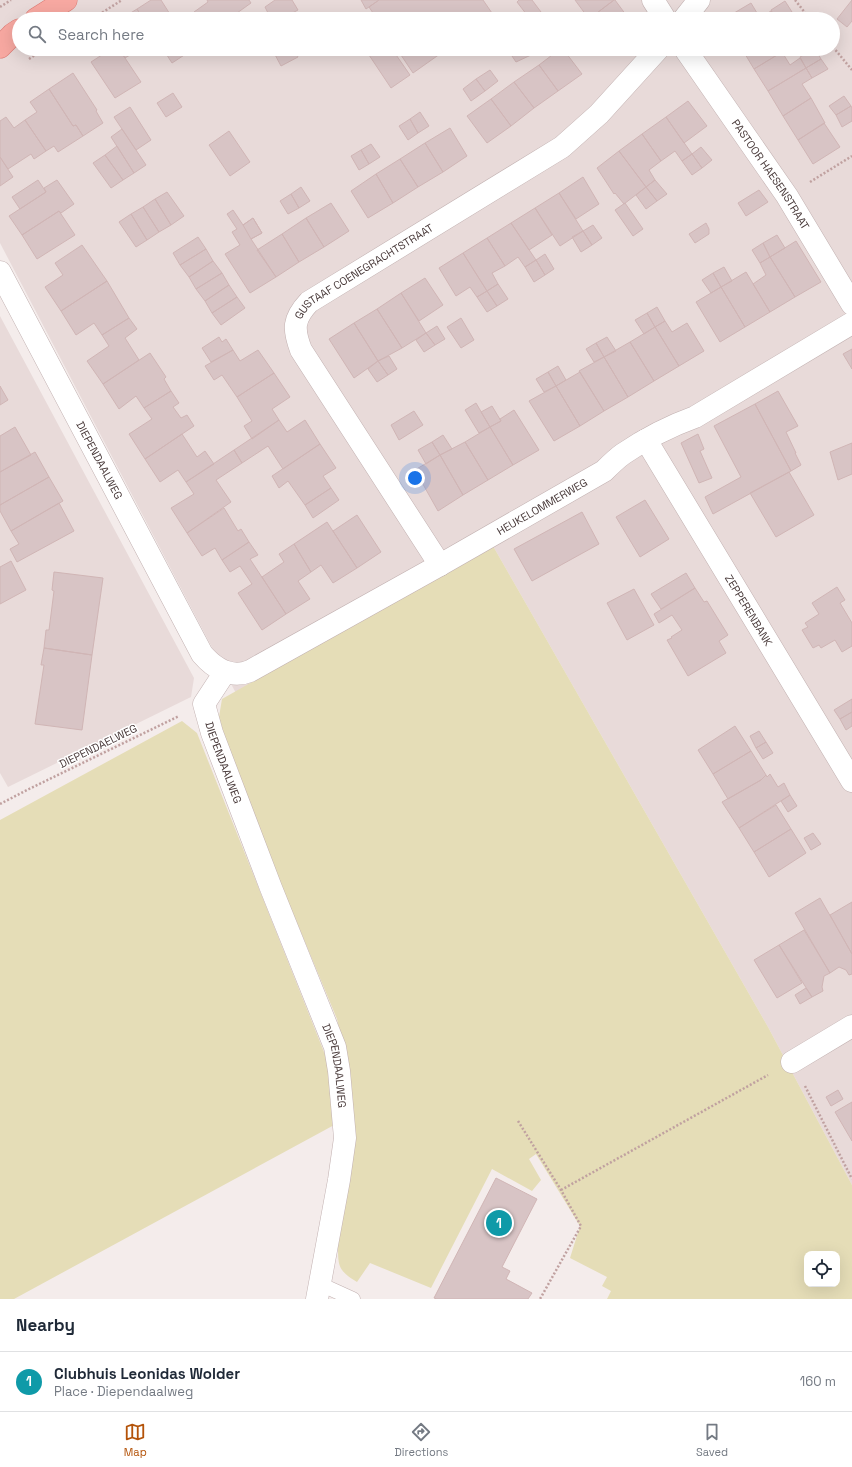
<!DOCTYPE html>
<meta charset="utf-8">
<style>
body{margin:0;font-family:"Space Grotesk",sans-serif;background:#f6f6f7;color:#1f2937}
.controls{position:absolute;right:12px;bottom:12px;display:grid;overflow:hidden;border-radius:8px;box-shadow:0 4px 16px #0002}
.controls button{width:36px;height:36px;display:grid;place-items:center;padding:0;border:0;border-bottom:1px solid #e0e1e3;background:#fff;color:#1f2937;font:20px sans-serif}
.you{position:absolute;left:415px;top:478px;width:14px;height:14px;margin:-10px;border:3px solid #fff;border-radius:50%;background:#1a73e8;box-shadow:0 0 0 6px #1a73e833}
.badge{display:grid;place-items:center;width:26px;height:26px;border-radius:50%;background:#b45309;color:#fff;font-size:13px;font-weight:700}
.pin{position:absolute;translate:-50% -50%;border:2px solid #fff;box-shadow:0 1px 4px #0006}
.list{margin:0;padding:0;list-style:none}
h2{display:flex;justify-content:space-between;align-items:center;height:52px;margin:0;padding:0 16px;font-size:17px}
h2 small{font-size:13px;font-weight:400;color:#747a83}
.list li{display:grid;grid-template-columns:26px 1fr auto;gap:12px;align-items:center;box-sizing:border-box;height:60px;padding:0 16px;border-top:1px solid #e0e1e3}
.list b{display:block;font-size:15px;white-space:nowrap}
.list p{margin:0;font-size:13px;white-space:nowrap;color:#747a83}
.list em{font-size:13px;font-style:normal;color:#747a83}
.icon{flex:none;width:22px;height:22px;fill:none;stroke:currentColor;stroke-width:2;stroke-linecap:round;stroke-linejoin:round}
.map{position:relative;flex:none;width:852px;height:1299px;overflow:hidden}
.search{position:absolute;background:#fff;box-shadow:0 4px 16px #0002;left:12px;right:12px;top:12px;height:44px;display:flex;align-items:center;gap:10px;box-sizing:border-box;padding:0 14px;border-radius:22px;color:#747a83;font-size:15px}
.sheet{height:112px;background:#fff}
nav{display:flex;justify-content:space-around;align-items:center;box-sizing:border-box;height:56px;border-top:1px solid #e0e1e3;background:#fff;font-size:11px;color:#747a83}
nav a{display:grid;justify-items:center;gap:2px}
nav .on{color:#b45309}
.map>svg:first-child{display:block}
</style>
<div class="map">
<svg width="852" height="1299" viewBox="0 0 852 1299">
<rect width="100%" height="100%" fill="#f4eceb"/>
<path fill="#e8dad9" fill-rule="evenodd" d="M0 0H852V1185L768 1027 493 546 239 699 0 243ZM19 19H833V49H19Z
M0 316 194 678 191 697 8 787 0 773Z"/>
<path fill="#e5ddb7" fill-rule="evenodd" d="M493 546 768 1027 852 1185V1299H607L611 1291 602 1286 607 1277 570 1258 580 1226 536 1154 529 1159 541 1180 532 1191 492 1169 431 1288 370 1263 357 1282C339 1271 338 1267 338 1247L348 1069 337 1019 263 841 225 739 219 717 222 699ZM807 1254H837V1284H807Z
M182 721 197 733 326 1057 336 1124 14 1299H0V820Z"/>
<path fill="#d8c4c5" stroke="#d0b5b5" d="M151 0H161L173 19H143L137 9Z
M207 0H249L251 3 237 13 241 19H199L194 12 208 2Z
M275 0H292L298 10 281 19H273L270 17 265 7Z
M361 0H379L366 9Z
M379 0H483L494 16 490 19H377L369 7Z
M519 0H532L541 12 530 19 517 2Z
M575 0H614L589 19Z
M615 0 629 19H589L614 0Z
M852 0V21L847 27 837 19Z
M785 1 792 12 780 19H776L771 10Z
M751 3 760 18 771 11 776 19H724Z
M137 9 143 19H121Z
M792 12 797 19H780Z
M111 49H119L141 82 115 98 91 62Z
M119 49H140L125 58Z
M163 49H191L192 50 172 63Z
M272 49H294L298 57 281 66Z
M365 49H392L410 75 391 88Z
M397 49H447L413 73Z
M517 49H527L531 55 516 62 510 53Z
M527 49H542L531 55Z
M560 49H563L582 74 558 91 539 65Z
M742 49H781L782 52 754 69Z
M814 49H815L821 59 806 68 800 57Z
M782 52 790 65 800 58 806 68 768 91 754 69Z
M821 59 828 69 812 78 806 68Z
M539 65 558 91 534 108 514 82Z
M806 68 812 78 802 84 811 98 783 116 768 91Z
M490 70 498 81 485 91 476 79Z
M73 73 97 110 96 111 103 123 83 136 76 125 73 126 49 89Z
M476 79 485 91 471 101 463 89Z
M514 82 534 108 511 126 491 99Z
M49 89 73 126 76 125 83 136 58 152 54 146 46 151 25 120 37 112 30 102Z
M173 93 182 107 166 117 157 103Z
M844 96 851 106 836 115 829 106Z
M811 98 825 123 798 140 783 116Z
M491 99 511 126 487 143 467 116Z
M688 101 707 126 684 143 666 117Z
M851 106 852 108V121L842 127 836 115Z
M130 107 151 140 136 150 114 117Z
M420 112 429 126 418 133 410 119Z
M6 117 14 128 25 120 46 151 34 159 31 154 8 169 0 157V121Z
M666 117 692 154 682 161 675 151 661 161 642 134Z
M410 119 418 133 408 140 399 126Z
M824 123 840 147 813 164 798 140Z
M450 128 467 156 443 172 425 143Z
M122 129 146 165 134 173 111 137Z
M229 131 250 162 230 176 209 145Z
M642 134 661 161 649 170 655 180 646 187 619 151Z
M425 143 443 172 418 187 400 159Z
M371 144 380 157 369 164 361 150Z
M117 146 134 173 123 180 105 155Z
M701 147 712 160 702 168 692 154Z
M361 150 369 164 359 170 351 156Z
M619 151 646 187 624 204 615 193 614 194 597 168Z
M692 154 702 168 692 175 682 161Z
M105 155 123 180 111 188 93 163Z
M0 157 13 177 0 186Z
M400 159 418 187 393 203 376 174Z
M376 174 393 203 368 218 351 191Z
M583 177 599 204 576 219 559 193Z
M38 180 46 192 20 209 12 197Z
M57 180 74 204 61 213 59 211 22 235 9 216 46 192 44 188Z
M655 180 667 194 657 201 646 187Z
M301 187 310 201 299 208 291 194Z
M646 187 657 201 646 209 636 195Z
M759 190 768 202 746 216 738 203Z
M167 192 184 216 171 225 155 199Z
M559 193 583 231 560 246 535 208Z
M291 194 299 208 288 214 280 201Z
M155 199 171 225 159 232 143 207Z
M331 203 349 231 324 247 306 218Z
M625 203 643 229 633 236 615 210Z
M143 207 159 232 147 240 131 214Z
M535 208 552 235 529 250 511 223Z
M233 210 243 225 253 218 262 233 251 239 276 277 250 293 225 254 240 245 232 232 237 229 227 214Z
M59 211 75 235 37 259 22 235Z
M131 214 147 240 136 247 119 222Z
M253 218 262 233 251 239 243 225Z
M306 218 324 247 299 262 282 234Z
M511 223 536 260 525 267 518 257 505 266 487 238Z
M706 223 709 229V234L695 243 689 234Z
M593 225 602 238 592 245 583 231Z
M583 231 592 245 581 252 572 237Z
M282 234 299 262 276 277 257 250Z
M777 235 785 248 770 257 763 243Z
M198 237 206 249 180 265 173 253Z
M487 238 505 266 492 273 498 284 487 291 463 253Z
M796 241 821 282 795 297 770 257Z
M763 243 770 257 760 263 752 250Z
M82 245 107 281 61 311 45 287 63 275 55 263Z
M206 249 213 261 189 277 180 265Z
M463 253 487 291 477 297 470 287 456 296 439 268Z
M545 254 554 269 545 275 536 260Z
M770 257 795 297 770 312 753 284 766 275 760 263Z
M536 260 545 275 534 282 525 267Z
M213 261 222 273 196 289 189 277Z
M724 267 732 281 721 287 713 273Z
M746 272 770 312 745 327 721 287Z
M222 273 229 285 205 301 196 289Z
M713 273 721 287 711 293 702 280Z
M425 278 443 305 419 321 401 293Z
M107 281 129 318 102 335 94 323 76 335 61 311Z
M498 284 508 299 497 306 487 291Z
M229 285 237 297 212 313 205 301Z
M721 287 745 327 720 342 696 302Z
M487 291 497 306 487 312 477 297Z
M401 293 426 333 402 348 377 309Z
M237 297 245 308 221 325 212 313Z
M657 307 665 321 655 327 647 313Z
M377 309 402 348 378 361 354 323Z
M647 313 655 327 644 334 635 320Z
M129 318 137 329 125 338 139 360 103 384 87 361 109 346 102 335Z
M461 318 474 340 461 348 447 327Z
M665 321 672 332 687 323 704 351 679 366 655 327Z
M354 323 378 361 354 378 329 339Z
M437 326 445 339 435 345 426 333Z
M655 327 679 366 654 381 630 342Z
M426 333 435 345 424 352 416 340Z
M219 337 222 342 226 339 233 350 211 362 202 348Z
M607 337 616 351 604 357 596 343Z
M630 342 654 381 628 397 604 357Z
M596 343 604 357 594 362 586 349Z
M852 349V369L843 354Z
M233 350 240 361 258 350 274 373 237 397 222 375 214 380 205 366Z
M150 353 166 377 164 379 171 391 144 408 136 396 119 409 103 384Z
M389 356 397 369 388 375 378 361Z
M604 357 628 397 604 411 579 371Z
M378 361 388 375 377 382 368 369Z
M558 366 566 380 556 386 548 372Z
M548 372 556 386 544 392 536 379Z
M580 372 604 411 580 426 556 386Z
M274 373 290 397 272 409 279 420 252 439 244 426 252 421 237 397Z
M0 386 8 400 0 405Z
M556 386 580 426 554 441 529 401Z
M171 391 179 403 173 407 181 418 187 415 194 426 145 459 129 434 152 419 144 408Z
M778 391 798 426 786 432 796 453H795L801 465 791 471 755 404Z
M476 403 490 427 479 433 465 410Z
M755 404 791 471 713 514 705 497 741 477 714 426Z
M492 406 501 421 490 427 481 412Z
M514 410 539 450 513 465 490 427 501 421 500 419Z
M414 411 423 425 399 440 391 425Z
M279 420 287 432 305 420 320 444 283 469 268 446 242 463 234 450Z
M15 427 31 455 0 472V436Z
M490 427 513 465 488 480 465 442Z
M182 434 197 457 205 451 214 464 186 482 178 470 160 482 145 459Z
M698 434 704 449 700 451 712 478 699 483 681 443Z
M443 435 452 449 440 455 432 442Z
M432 442 440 455 426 464 418 450Z
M465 442 488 480 463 495 440 455Z
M852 443V474L838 480 830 452Z
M320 444 336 468 323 476 331 488 305 505 288 481 279 488 272 476Z
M234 450 242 463 216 480 231 502 187 533 171 508 194 494 186 482Z
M35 452 49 477 0 505V472Z
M440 455 463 495 438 511 415 470Z
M789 472 814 515 776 537 750 493Z
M49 477 63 501 11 531 0 511V505Z
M331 488 339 500 313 518 305 505Z
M645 500 669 539 640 557 616 517Z
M59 503 74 531 17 562 10 549 19 544 11 531Z
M224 508 238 531 241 529 249 542 222 560 215 548 202 556 187 533Z
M582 512 599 544 532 581 514 549Z
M357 515 381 552 357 568 333 531Z
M327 522 357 568 333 583 321 565 311 572 294 544Z
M249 542 258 555 250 559 286 614 262 630 238 593 252 584 240 566 230 572 222 560Z
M294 544 311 572 298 581 310 599 286 614 262 577 284 562 279 554Z
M11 561 26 590 0 604V567Z
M54 572 103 578 92 655 44 648 46 630H49L54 591 52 590Z
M686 573 695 588 661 609 651 594Z
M837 587 845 600 840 603 852 623V646L842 652 835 640 821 648 819 645 813 648 802 630 808 627 805 623 819 614 812 603Z
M695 588 704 602 707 601 728 635 719 641 726 653 688 676 667 640 672 638 671 637 682 630 672 615 659 623 654 614Z
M634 589 654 625 627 640 607 603Z
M44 648 92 655 82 730 35 724 44 665H41Z
M852 699V712L840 719 834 710Z
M852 712V726L846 730 840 719Z
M735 726 751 751 713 774 698 750Z
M759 731 766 742 756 748 750 736Z
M766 742 773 753 763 759 756 748Z
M751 751 766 775 761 780 728 799 713 774Z
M770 774 778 787 784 783 790 795 739 828 722 802 761 780 766 775 767 777Z
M790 795 797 806 788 812 781 801Z
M776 805 791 829 754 852 739 828Z
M791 829 806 853 769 877 754 852Z
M813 833 821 844 811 850 804 838Z
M820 898 852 954V974L849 975 846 970 839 967 830 973 795 913Z
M852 902V954L830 915Z
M804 930 830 973 824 976 822 987 823 991 812 997 779 945Z
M779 945 802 983 777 998 754 960Z
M806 988 812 997 800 1004 795 995Z
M838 1090 843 1099 831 1106 826 1097Z
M852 1102V1141L835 1112Z
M496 1178 537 1199 502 1267 510 1271 506 1279 532 1293 528 1299H437L434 1298Z"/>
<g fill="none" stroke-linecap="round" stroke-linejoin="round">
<defs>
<path id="lane" d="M320 1284 353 1299"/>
<g id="street">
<path d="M653 0 665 19"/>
<path d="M684 19 699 0"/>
<path id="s1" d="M685 49 787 196 852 304"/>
<path id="s2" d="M0 272 202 654C214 668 231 679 250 671L440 565 604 471C610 465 616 459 623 454 645 439 670 426 695 417L852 323"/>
<path id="s3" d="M646 440 852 781"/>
<path id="s4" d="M440 565 301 350C293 329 293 319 309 302L562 147 599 114 658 49"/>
<path id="s5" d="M225 672 204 704 212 733 271 888 335 1047 339 1071 345 1138 339 1180 317 1299"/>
<path d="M792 1062 852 1026"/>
</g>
<path id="primary" d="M36 19 66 0
M0 47 13 34 19 30"/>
</defs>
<use href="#lane" stroke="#c2b1b1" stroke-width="15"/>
<use href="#street" stroke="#c2b1b1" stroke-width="23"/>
<use href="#primary" stroke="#dc7871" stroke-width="23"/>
<path stroke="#c0a1a0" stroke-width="2.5" stroke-dasharray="2 2" stroke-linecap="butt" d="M795 0 810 19
M0 7 11 0
M92 19 122 0
M833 47 852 70
M29 59 44 49
M810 182 852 156
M0 804 29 789 179 716
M805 1086 852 1179
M518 1121 561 1190 581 1226 540 1299
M561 1190 768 1075"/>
<use href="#lane" stroke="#fff" stroke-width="14"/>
<use href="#street" stroke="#fff" stroke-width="22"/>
<use href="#primary" stroke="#f7a8a1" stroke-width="22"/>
</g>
<g text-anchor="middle" stroke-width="3" stroke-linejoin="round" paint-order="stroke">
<g font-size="11" fill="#483939" stroke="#fff">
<text dy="4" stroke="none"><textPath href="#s1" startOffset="152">PASTOOR HAESENSTRAAT</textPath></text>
<text dy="4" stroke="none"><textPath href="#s4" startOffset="371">GUSTAAF COENEGRACHTSTRAAT</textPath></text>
<text dy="4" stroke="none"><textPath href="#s2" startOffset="213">DIEPENDAALWEG</textPath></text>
<text dy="4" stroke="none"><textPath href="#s2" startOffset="822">HEUKELOMMERWEG</textPath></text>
<text dy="4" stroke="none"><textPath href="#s3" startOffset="199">ZEPPERENBANK</textPath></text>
<text transform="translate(98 746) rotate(-26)" y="4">DIEPENDAELWEG</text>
<text dy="4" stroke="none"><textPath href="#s5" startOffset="100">DIEPENDAALWEG</textPath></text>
<text dy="4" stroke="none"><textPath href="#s5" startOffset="424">DIEPENDAALWEG</textPath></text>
</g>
</g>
</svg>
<div class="controls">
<button><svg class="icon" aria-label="locate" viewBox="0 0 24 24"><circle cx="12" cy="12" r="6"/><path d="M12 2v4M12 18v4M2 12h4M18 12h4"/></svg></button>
</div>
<div class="you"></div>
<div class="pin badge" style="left:499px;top:1223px;background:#0f9aa8">1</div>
<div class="search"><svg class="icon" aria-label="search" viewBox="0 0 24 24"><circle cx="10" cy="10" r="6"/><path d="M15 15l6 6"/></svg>Search here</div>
</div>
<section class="sheet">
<h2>Nearby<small></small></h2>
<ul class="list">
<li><span class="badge" style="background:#0f9aa8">1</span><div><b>Clubhuis Leonidas Wolder</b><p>Place · Diependaalweg</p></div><em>160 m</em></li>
</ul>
</section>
<nav>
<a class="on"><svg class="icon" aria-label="map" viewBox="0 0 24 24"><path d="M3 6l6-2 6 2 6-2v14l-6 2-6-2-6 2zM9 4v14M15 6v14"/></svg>Map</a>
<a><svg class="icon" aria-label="directions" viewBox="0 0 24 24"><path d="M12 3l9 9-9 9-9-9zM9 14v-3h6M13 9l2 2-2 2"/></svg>Directions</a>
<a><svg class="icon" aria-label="saved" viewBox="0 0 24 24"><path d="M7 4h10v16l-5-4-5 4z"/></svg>Saved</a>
</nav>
